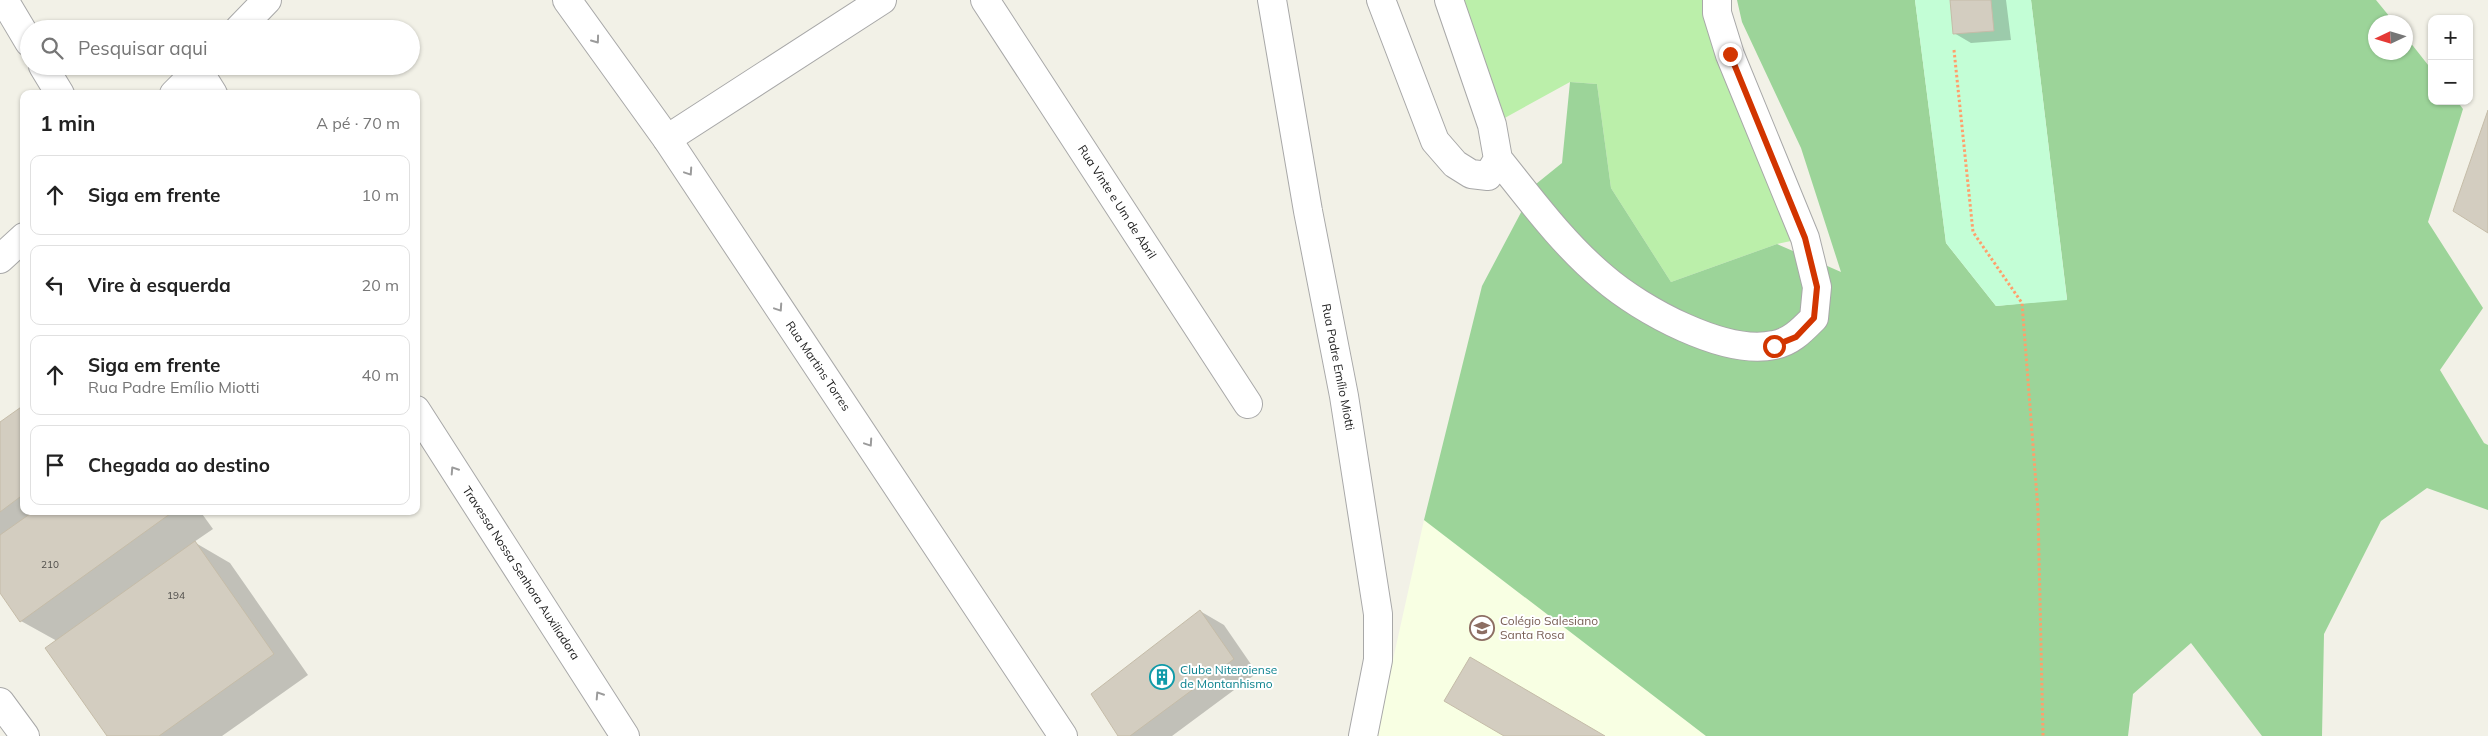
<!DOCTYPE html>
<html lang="pt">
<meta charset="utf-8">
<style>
body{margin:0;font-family:Mulish,sans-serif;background:#f2f2f2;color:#222}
.controls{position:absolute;right:15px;top:15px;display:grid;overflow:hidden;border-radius:10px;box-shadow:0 1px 4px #0004}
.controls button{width:45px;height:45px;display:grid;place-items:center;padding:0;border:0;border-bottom:1px solid #e0e0e0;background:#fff;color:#222;font:25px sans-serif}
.compass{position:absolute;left:2368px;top:15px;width:45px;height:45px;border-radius:50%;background:#fff;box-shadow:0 1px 4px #0004;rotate:266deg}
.stop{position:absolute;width:15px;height:15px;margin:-11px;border:4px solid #d23500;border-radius:50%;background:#fff}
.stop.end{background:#d23500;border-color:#fff;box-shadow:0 1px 5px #0008}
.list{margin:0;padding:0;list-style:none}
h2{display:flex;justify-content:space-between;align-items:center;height:65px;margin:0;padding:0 20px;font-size:21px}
h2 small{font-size:16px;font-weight:400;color:#767676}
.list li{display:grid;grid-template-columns:32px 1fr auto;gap:15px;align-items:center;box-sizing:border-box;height:80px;margin:0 10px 10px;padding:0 10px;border:1px solid #e0e0e0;border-radius:10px}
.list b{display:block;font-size:19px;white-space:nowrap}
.list p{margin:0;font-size:16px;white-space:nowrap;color:#767676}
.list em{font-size:16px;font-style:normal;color:#767676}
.icon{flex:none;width:28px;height:28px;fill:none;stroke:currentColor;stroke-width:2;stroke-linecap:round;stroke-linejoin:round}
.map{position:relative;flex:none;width:2488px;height:736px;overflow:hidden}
.search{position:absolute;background:#fff;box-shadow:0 1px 4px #0004;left:20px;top:20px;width:400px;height:55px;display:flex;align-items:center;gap:12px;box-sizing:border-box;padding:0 18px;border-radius:28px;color:#767676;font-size:19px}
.panel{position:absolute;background:#fff;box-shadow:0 1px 4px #0004;left:20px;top:90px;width:400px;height:425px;border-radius:10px}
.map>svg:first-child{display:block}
</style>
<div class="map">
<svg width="2488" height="736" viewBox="0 0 2488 736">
<rect width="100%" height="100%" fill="#f2f1e7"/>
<path fill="#f8ffe3" d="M1424 520 1706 736H1376Z"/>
<path fill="#bbefaa" d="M1449 0H1717L1805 238 1777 244 1671 282 1611 188 1597 84 1570 82 1492 125Z"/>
<path fill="#9cd499" d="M1737 0H1915L1946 243 1996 306 2067 299 2031 0H2376L2394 22H2376V52H2406V37L2432 70V101H2457L2463 109 2428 222 2483 308 2440 370 2484 443 2488 445V510L2427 488 2381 521 2324 634 2322 736H2262L2191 643 2133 694 2128 736H1706L1424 520 1482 286 1536 184 1562 163 1570 82 1597 84 1611 188 1671 282 1777 244 1841 272 1801 148 1742 22Z"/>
<path fill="#c3fed6" d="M1915 0H2031L2067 300 1996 306 1946 243Z"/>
<path fill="#0003" d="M1951 0H2006L2011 40 1971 43 1954 33Z
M24 407V511H200L213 529 194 542 230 563 308 675 222 736H108L57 641 21 621 0 591V424Z
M1200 611 1224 625 1257 673 1172 736H1119Z"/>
<path fill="#d3cdc0" stroke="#c5bca8" d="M1950 0H1991L1994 31 1953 34Z
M2488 110V233L2453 211Z
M24 405V494L0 512V422Z
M34 511H174L20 622 0 593V535Z
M195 541 274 654 159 736H107L45 648Z
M1200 610 1234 659 1130 736H1118L1091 694Z
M1470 657 1605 736H1504L1444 701Z"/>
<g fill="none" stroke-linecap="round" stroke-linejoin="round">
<defs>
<path id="minor" d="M4 0 29 42
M985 0 1248 404
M1272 0 1308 211 1344 396 1378 614V660L1363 736
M1381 0 1435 141 1455 164 1471 174 1488 176 1498 159 1492 125 1449 0
M43 66 60 94
M198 70 213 94
M667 139 882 0
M1498 159C1531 200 1563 244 1604 278 1641 310 1725 356 1774 345 1791 342 1802 330 1814 318L1817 287 1805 238 1730 55 1717 13V0
M416 410 625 736
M0 702 25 736"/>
<path id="tertiary" d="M567 0 667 139 1063 736
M239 29 267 0
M174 94 202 66
M0 259 24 237"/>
</defs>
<use href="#minor" stroke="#a8a8a8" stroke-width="30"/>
<use href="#tertiary" stroke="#a8a8a8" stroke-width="30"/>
<path stroke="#ff9f6b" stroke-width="3" stroke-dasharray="2.5 2.5" stroke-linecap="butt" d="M1954 50 1973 232 2022 303 2038 510 2043 736"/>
<use href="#minor" stroke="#fff" stroke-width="28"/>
<use href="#tertiary" stroke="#fff" stroke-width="28"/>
</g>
<defs><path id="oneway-chevron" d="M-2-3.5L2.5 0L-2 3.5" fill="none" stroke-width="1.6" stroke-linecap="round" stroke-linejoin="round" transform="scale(1.25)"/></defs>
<g stroke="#9b9b9b">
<use href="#oneway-chevron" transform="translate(596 40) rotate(54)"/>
<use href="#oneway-chevron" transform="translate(689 172) rotate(56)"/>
<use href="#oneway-chevron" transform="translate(779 308) rotate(56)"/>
<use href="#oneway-chevron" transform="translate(869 443) rotate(56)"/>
<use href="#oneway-chevron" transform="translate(454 470) rotate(-123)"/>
<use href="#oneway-chevron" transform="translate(599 695) rotate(-123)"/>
</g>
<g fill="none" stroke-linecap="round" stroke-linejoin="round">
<path stroke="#d23500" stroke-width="6" d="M1730 54 1805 238 1817 287 1814 318 1796 337 1774 346"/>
</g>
<defs>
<symbol id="school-ring" viewBox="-11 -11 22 22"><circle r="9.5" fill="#fff" stroke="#8d6e63" stroke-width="1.5"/><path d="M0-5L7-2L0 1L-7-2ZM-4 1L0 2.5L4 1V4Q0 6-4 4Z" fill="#8d6e63"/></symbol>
<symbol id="building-ring" viewBox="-11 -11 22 22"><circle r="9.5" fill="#fff" stroke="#0f9aa8" stroke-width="1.5"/><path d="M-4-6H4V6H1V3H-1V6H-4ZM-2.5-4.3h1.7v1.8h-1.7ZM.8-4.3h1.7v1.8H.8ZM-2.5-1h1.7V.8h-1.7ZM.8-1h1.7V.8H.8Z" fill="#0f9aa8"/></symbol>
</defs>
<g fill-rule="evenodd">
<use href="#school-ring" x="1468" y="614" width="28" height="28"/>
<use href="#building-ring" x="1148" y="663" width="28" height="28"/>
</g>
<g text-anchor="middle" stroke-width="4" stroke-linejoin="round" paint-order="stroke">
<g font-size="10" fill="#4e4c49">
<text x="50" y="568">210</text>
<text x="176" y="599">194</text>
</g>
<g font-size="12" fill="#212121" stroke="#fff">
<text transform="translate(1117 202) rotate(57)" y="4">Rua Vinte e Um de Abril</text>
<text transform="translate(818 366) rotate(56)" y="4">Rua Martins Torres</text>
<text transform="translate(1338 367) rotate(79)" y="4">Rua Padre Emílio Miotti</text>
<text transform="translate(521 573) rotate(57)" y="4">Travessa Nossa Senhora Auxiliadora</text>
</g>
<g font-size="12" fill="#785e54" stroke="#fff" text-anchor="start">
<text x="1500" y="625">Colégio Salesiano<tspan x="1500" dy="14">Santa Rosa</tspan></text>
</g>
<g font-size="12" fill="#0d838f" stroke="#fff" text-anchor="start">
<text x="1180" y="674">Clube Niteroiense<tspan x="1180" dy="14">de Montanhismo</tspan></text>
</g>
</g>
</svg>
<div class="controls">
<button>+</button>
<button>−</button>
</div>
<svg class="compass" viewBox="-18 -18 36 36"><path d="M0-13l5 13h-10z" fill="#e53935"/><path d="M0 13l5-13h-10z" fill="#767676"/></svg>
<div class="stop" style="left:1774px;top:346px"></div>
<div class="stop end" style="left:1730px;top:54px"></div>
<div class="search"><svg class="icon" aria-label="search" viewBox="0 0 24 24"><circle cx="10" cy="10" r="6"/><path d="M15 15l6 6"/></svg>Pesquisar aqui</div>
<section class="panel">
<h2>1 min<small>A pé · 70 m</small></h2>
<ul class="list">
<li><svg class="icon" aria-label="ahead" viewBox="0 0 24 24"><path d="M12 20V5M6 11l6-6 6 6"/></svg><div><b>Siga em frente</b></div><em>10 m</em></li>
<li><svg class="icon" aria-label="left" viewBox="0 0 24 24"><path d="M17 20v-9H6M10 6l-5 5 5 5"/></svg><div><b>Vire à esquerda</b></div><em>20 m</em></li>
<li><svg class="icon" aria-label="ahead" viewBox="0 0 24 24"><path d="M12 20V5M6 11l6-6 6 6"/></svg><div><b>Siga em frente</b><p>Rua Padre Emílio Miotti</p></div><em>40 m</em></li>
<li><svg class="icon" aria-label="arrive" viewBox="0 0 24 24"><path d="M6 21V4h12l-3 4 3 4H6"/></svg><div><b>Chegada ao destino</b></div></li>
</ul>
</section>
</div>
